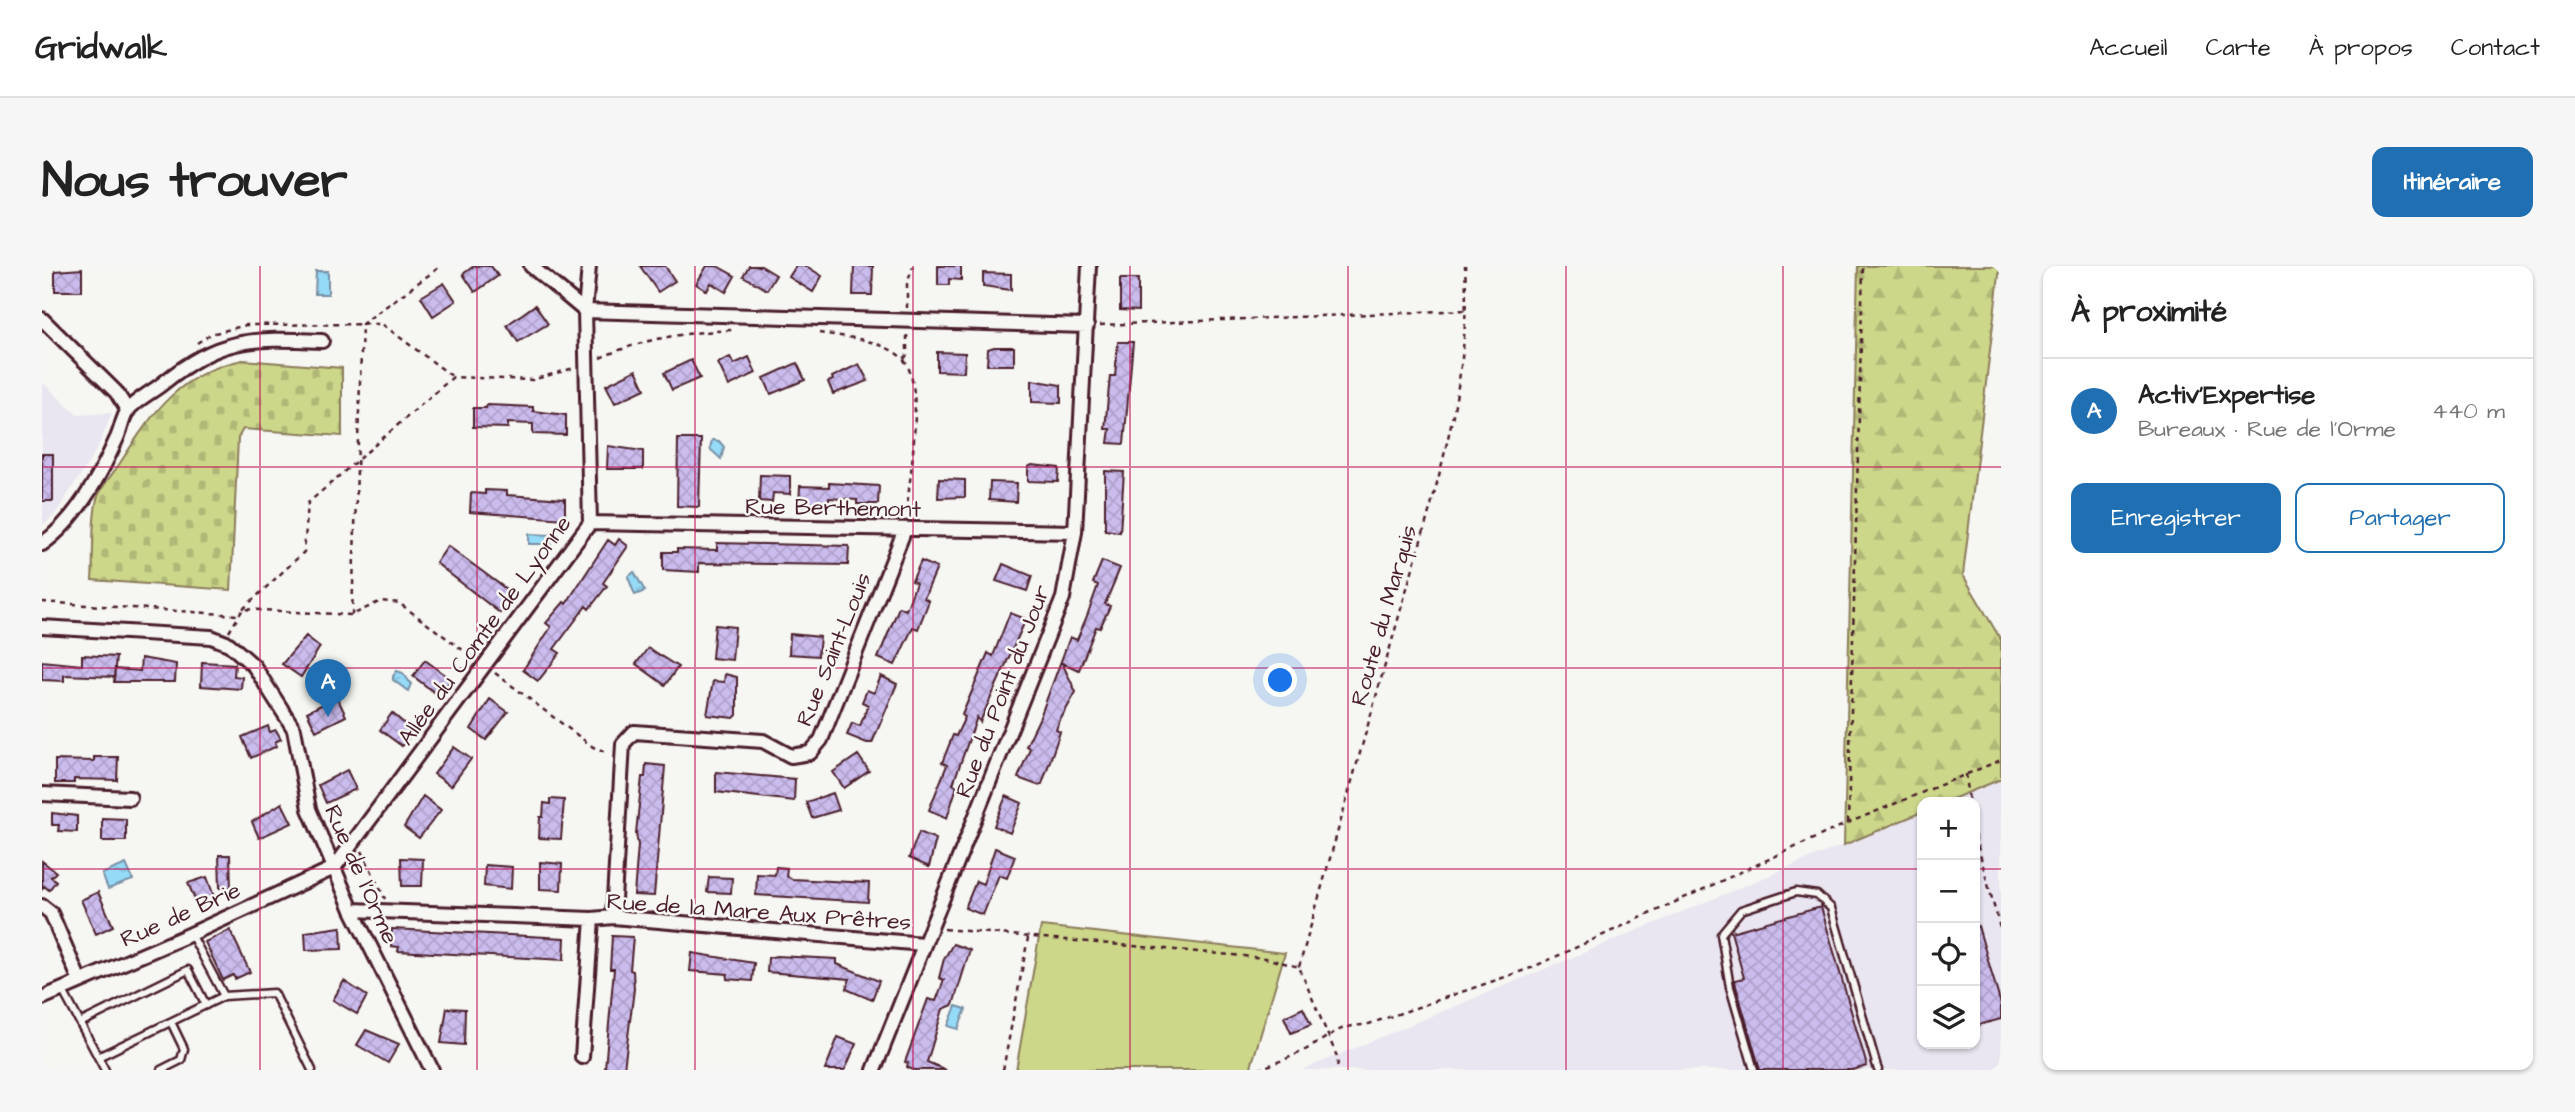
<!DOCTYPE html>
<html lang="fr">
<meta charset="utf-8">
<style>
body{margin:0;font-family:"Architects Daughter",sans-serif;background:#f6f6f6;color:#222}
.controls{position:absolute;right:21px;bottom:21px;display:grid;overflow:hidden;border-radius:14px;box-shadow:0 2px 5px #0004}
.controls button{width:63px;height:63px;display:grid;place-items:center;padding:0;border:0;border-bottom:2px solid #e0e0e0;background:#fff;color:#222;font:35px sans-serif}
.you{position:absolute;left:1239px;top:415px;width:24px;height:24px;margin:-18px;border:5px solid #fff;border-radius:50%;background:#1a73e8;box-shadow:0 0 0 10px #1a73e833}
.badge{display:grid;place-items:center;width:46px;height:46px;border-radius:50%;background:#1f6fb2;color:#fff;font-size:23px;font-weight:700}
.pin{position:absolute;translate:-50% -58px;filter:drop-shadow(0 2px 4px #0008)}
.pin::after{content:'';position:absolute;top:37px;width:24px;height:21px;background:inherit;clip-path:polygon(0 0,100% 0,50% 100%)}
.list{margin:0;padding:0;list-style:none}
h2{display:flex;justify-content:space-between;align-items:center;height:91px;margin:0;padding:0 28px;font-size:30px}
h2 small{font-size:23px;font-weight:400;color:#767676}
.list li{display:grid;grid-template-columns:46px 1fr auto;gap:21px;align-items:center;box-sizing:border-box;height:105px;padding:0 28px;border-top:2px solid #e0e0e0}
.list b{display:block;font-size:26px;white-space:nowrap}
.list p{margin:0;font-size:23px;white-space:nowrap;color:#767676}
.list em{font-size:23px;font-style:normal;color:#767676}
.actions{display:flex;gap:14px;padding:21px 28px}
.actions a{flex:1;padding:16px 0;border:2px solid #1f6fb2;border-radius:14px;text-align:center;font-size:24px;color:#1f6fb2}
.actions .main{background:#1f6fb2;color:#fff}
.icon{flex:none;width:38px;height:38px;fill:none;stroke:currentColor;stroke-width:2;stroke-linecap:round;stroke-linejoin:round}
.map{position:relative;flex:none;width:1959px;height:804px;overflow:hidden;border-radius:14px}
header{display:flex;align-items:center;gap:42px;box-sizing:border-box;height:98px;padding:0 35px;background:#fff;border-bottom:2px solid #e0e0e0}
header strong{font-size:33px}
nav{display:flex;gap:38px;margin-inline-start:auto;font-size:24px}
.intro{display:flex;align-items:center;justify-content:space-between;box-sizing:border-box;height:168px;padding:0 42px}
h1{margin:0;font-size:49px}
.button{padding:18px 32px;border-radius:14px;background:#1f6fb2;color:#fff;font-size:24px;font-weight:700}
main{display:flex;gap:42px;padding:0 42px}
aside{flex:1;background:#fff;border-radius:14px;box-shadow:0 2px 5px #0004}
.map>svg:first-child{display:block}
</style>
<header>
<strong>Gridwalk</strong>
<nav><a>Accueil</a><a>Carte</a><a>À propos</a><a>Contact</a></nav>
</header>
<div class="intro"><h1>Nous trouver</h1><a class="button">Itinéraire</a></div>
<main>
<div class="map">
<svg width="1959" height="804" viewBox="0 0 1959 804">
<defs>
<pattern id="forest-firs" width="22" height="20" patternUnits="userSpaceOnUse" patternTransform="scale(1.75)"><rect width="22" height="20" fill="#ccd78a"/><path d="M5 1l3.5 6h-7zM16 11l3.5 6h-7z" fill="#b1b877"/></pattern>
<pattern id="cemetery-stones" width="16" height="16" patternUnits="userSpaceOnUse" patternTransform="scale(1.75)"><rect width="16" height="16" fill="#ccd78a"/><path d="M2 7V4a2 2 0 0 1 4 0v3zM10 15v-3a2 2 0 0 1 4 0v3z" fill="#b1b877"/></pattern>
<pattern id="water-ripples" width="26" height="14" patternUnits="userSpaceOnUse" patternTransform="scale(1.75)"><rect width="26" height="14" fill="#95daf7"/><path d="M2 4q2-2 4 0t4 0M15 11q2-2 4 0t4 0" fill="none" stroke="#82bbd4"/></pattern>
<pattern id="building-cross-hatch" width="8" height="8" patternUnits="userSpaceOnUse" patternTransform="scale(1.75)"><rect width="8" height="8" fill="#cbbcee"/><path d="M0 0l8 8M0 8l8-8" fill="none" stroke="#b0a1cc"/></pattern>
</defs>
<rect width="100%" height="100%" fill="#f6f6f2"/>
<filter id="ink" filterUnits="userSpaceOnUse"><feTurbulence type="fractalNoise" baseFrequency=".0143" numOctaves="2"/><feDisplacementMap in="SourceGraphic" scale="14" xChannelSelector="R" yChannelSelector="G"/><feConvolveMatrix kernelMatrix="1 2 1 2 8 2 1 2 1" color-interpolation-filters="sRGB"/></filter>
<g filter="url(#ink)">
<path fill="#e9e5f1" d="M0 116 35 149 70 147 55 183 12 250 0 259Z
M1959 513V804H1260L1880 546V778H1933V536H1903Z"/>
<path fill="#ccd78a" stroke="#8b7b5a" stroke-width="2" d="M999 660 1243 687 1208 804H974Z"/>
<path fill="url(#forest-firs)" stroke="#8b7b5a" stroke-width="2" d="M1816 0H1958L1921 309 1959 374V513L1903 536H1880V546L1802 579Z"/>
<path fill="url(#cemetery-stones)" stroke="#8b7b5a" stroke-width="2" d="M201 94 300 102V170L201 163 196 172 189 324 50 314C52 289 49 258 55 233 58 221 71 208 78 197 111 146 138 106 201 94Z"/>
<path fill="url(#water-ripples)" stroke="#778fa5" stroke-width="2" d="M274 5H286V28H273Z
M670 174 677 175 682 181 679 193 668 183Z
M487 268 509 269V278H487Z
M592 306 603 325 593 329 586 311Z
M355 405 361 407 369 418 366 425 351 414V410Z
M84 598 91 614 66 623 60 608Z
M914 740 924 743 916 763 906 760Z"/>
<path fill="url(#building-cross-hatch)" stroke="#4a1f2b" stroke-width="2" d="M432 0H449L456 10 433 26 421 8Z
M598 0H623L633 15 616 26Z
M665 0H675L693 10 684 26 669 17 665 25 654 18Z
M707 0H719L734 9 725 24 701 10Z
M754 0H764L780 10 771 26 747 11Z
M812 0H831L830 29H811Z
M896 0H919V14L907 13V19H896Z
M40 3V25H13V5Z
M941 7 969 8V24L941 20Z
M1078 13H1096V45L1078 44Z
M402 17 414 35 391 50 379 31Z
M493 39 506 58 476 76 465 59Z
M1076 76H1091L1082 178 1066 177 1068 163H1063L1068 110H1073Z
M952 81H972V99H945L946 83Z
M895 86 923 87 922 106 895 105Z
M688 91 692 98 707 91 714 107 687 120 676 97Z
M649 94 658 112 630 124 622 107Z
M755 97 763 114 729 128 722 112Z
M817 98 826 115 791 128 786 116 791 114 790 111Z
M594 104 603 123 573 137 564 119Z
M990 114 1019 119V137L990 136Z
M445 139 491 141V145L524 149V169L491 168V158L466 157V162L431 161V142H444Z
M636 173H659L657 241 635 240Z
M566 180 601 185V203H565Z
M0 188H11V235H0Z
M990 199 1017 202 1016 216 986 215V201Z
M1063 205 1082 206 1078 266 1063 264Z
M718 209 748 210V228L731 227 730 236 717 235Z
M897 213 923 214V231L896 232Z
M948 216 975 217 974 236 947 234Z
M787 217 837 220 836 238H815V234L787 232V240L757 239 758 220 787 221Z
M443 224 465 225V229L523 233V253L428 246 429 227 443 228Z
M577 273 586 280 561 317 565 320 547 343 544 340 512 383 518 387 496 415 481 404 509 361 504 357 522 336 524 338 566 274 573 279Z
M675 277 807 280 806 299 657 297V306L621 304V286H635V283L675 284Z
M406 280 472 329 458 347 394 297Z
M879 295 895 302 882 332 887 335 876 363 871 361 853 399 836 392 857 341 864 344 874 317 870 315Z
M1060 295 1078 302 1063 338 1068 340 1058 362 1054 361 1037 404 1020 397 1034 426 1016 458 1014 464 1018 466 1000 518 995 519 976 512 988 482 984 480 998 451 1028 371 1035 374 1045 350 1056 319 1051 317Z
M961 298 990 310 985 325 954 315Z
M968 347 984 353 938 456 935 451 911 518 915 520 905 552 887 544 905 499 900 497 911 469 914 470 923 451 920 449 946 387 951 390Z
M673 359 693 361 690 394 670 392Z
M748 368 778 371 776 390 747 388Z
M264 370 278 381 259 411 240 398Z
M606 382 636 401 623 419 594 398Z
M40 389 74 391 72 411 22 409V415L0 414V395L40 399Z
M99 392 134 398 133 416H72L73 403 98 405Z
M383 394 409 413 397 430 371 410Z
M160 396 193 398 192 410 200 411 199 423 159 420Z
M683 408 695 411V449L692 452 665 449 671 415 682 416Z
M839 410 855 418 830 477H825L805 469 810 457 818 460 826 439 820 436 825 424 832 427Z
M295 431 304 450 274 465 265 446Z
M448 433 466 446 444 474 429 463Z
M350 447 371 465 360 480 338 464Z
M226 460 228 466 234 464 239 473 233 476 235 480 209 492 200 471Z
M412 481 429 493 409 520 392 508Z
M816 489 827 505 802 522 791 506Z
M52 491H76L75 514 32 513V517H13V494L52 495Z
M604 498 623 500 612 630 592 629 596 579 594 567 600 511H603Z
M305 504 314 523 284 537 276 519Z
M674 506 753 513 752 535 674 526Z
M791 527 797 544 770 552 764 536Z
M381 530 399 544 377 572 362 561Z
M964 530 980 537 968 567 952 560Z
M508 533 522 534 519 573 497 572 498 551H501L502 537 508 538Z
M240 537 250 557 217 572 210 556Z
M10 547 35 550V566L16 565 17 559H10Z
M60 552 84 553V575H60Z
M877 566 894 573 887 601 867 592Z
M953 582 973 590 965 612 957 609 941 649 923 642 934 615 941 618Z
M177 589H188L189 622H178Z
M359 592 381 593 380 620H360Z
M0 595 14 606 9 611 14 615 7 624 2 620 0 623Z
M498 596 520 598 519 624 498 623Z
M443 599 470 601 469 623 442 620Z
M734 601 745 602 744 610 750 613 827 617 826 636 714 629 715 608 733 609Z
M165 611 174 636 156 641 146 617Z
M667 611 690 612 689 627 665 626Z
M56 626 71 660 54 668 39 634Z
M1779 641 1825 800 1811 804H1718L1694 720 1693 714 1702 712 1689 666Z
M1936 660 1959 739V753L1933 760V661Z
M299 661 300 683 264 684 263 666Z
M350 663 523 672 522 694 356 685 357 681 349 680Z
M188 664 208 706 193 713 191 709 181 714 163 676Z
M570 670 591 671 588 704 591 705 592 723 582 803 563 802 572 703H568Z
M911 678 928 684 911 739 901 743 885 796 904 804H871L865 801 866 797 863 796 886 733 894 735 902 714 897 712 902 693Z
M650 687 712 697 710 715 685 713 686 708 648 705Z
M734 690 795 693V698L837 715 830 734 804 723 808 713 725 706 726 692Z
M302 715 325 730 315 748 291 734Z
M405 742 423 743 422 779 399 777Z
M1261 742 1269 759 1249 767 1242 751Z
M324 764 357 778 346 797 315 779Z
M796 771 814 778 803 804H783Z"/>
<g fill="none" stroke-linecap="round" stroke-linejoin="round">
<defs>
<path id="lane" d="M149 668 182 730 232 727 270 804
M20 723 63 804
M38 757 146 704 164 739
M56 791 182 730
M119 804 139 794 142 783 129 756
M1712 804 1688 721 1679 668 1699 644 1754 626 1775 629 1789 642 1836 804"/>
<path id="street" d="M489 0 543 45 1045 60
M0 53 74 126 86 145
M548 257 1033 266
M0 278C33 255 58 210 74 174 79 165 80 152 86 144 94 134 110 126 120 118 178 71 208 72 280 75
M0 361 169 371 187 378 212 400 252 463 267 543 310 644 390 804
M0 528 88 532
M0 640 9 647 38 715
M310 644 550 653 571 651 881 678
M571 651 581 478 592 466 721 475 749 490 768 487 779 474 863 263
M0 732 149 668 292 602 548 257 543 45 547 0
M540 791 550 653
M832 804 1021 332 1033 266 1047 0"/>
</defs>
<use href="#lane" stroke="#4a1f2b" stroke-width="11"/>
<use href="#street" stroke="#4a1f2b" stroke-width="18"/>
<path stroke="#4a1f2b" stroke-width="2.5" stroke-dasharray="5 5" stroke-linecap="butt" d="M865 42V18L871 0
M1058 59 1426 44
M777 67C803 71 838 73 859 91 885 113 867 217 864 249
M155 77 169 68 204 59 340 58 411 111
M558 92C603 72 640 67 690 64
M862 93 865 89V66
M0 336 196 349
M201 343 262 286 266 237 411 111 490 114 532 102
M310 349 320 58 399 0
M187 366 201 343 310 349 339 335 357 337 433 393
M453 407 551 481 567 487
M1924 508 1927 536
M1806 557 1821 0
M1933 570 1959 666
M320 585 343 633
M902 663 1223 692 1257 701 1296 793 1295 804
M1257 701C1291 582 1325 462 1359 343 1391 231 1430 118 1423 0
M961 804 986 672
M1216 804C1232 797 1248 792 1263 784 1287 772 1294 759 1324 759L1489 702 1806 557 1959 494"/>
<use href="#lane" stroke="#f6f6f2" stroke-width="6"/>
<use href="#street" stroke="#f6f6f2" stroke-width="12"/>
</g>
</g>
<path fill="none" stroke="#c2185b" stroke-width="2" stroke-opacity="0.55" d="M218 0V804M435 0V804M653 0V804M871 0V804M1088 0V804M1306 0V804M1524 0V804M1741 0V804M0 201H1959M0 402H1959M0 603H1880M1933 603H1959"/>
<g text-anchor="middle" stroke-width="5" stroke-linejoin="round" paint-order="stroke">
<g font-size="23" fill="#4a1f2b" stroke="#f6f6f2">
<text transform="translate(791 241) rotate(1)" y="8">Rue Berthemont</text>
<text transform="translate(1341 349) rotate(-74)" y="8">Route du Marquis</text>
<text transform="translate(442 364) rotate(-54)" y="8">Allée du Comte de Lyonne</text>
<text transform="translate(791 383) rotate(-68)" y="8">Rue Saint-Louis</text>
<text transform="translate(960 425) rotate(-69)" y="8">Rue du Point du Jour</text>
<text transform="translate(320 608) rotate(66)" y="8">Rue de l'Orme</text>
<text transform="translate(717 645) rotate(4)" y="8">Rue de la Mare Aux Prêtres</text>
<text transform="translate(138 648) rotate(-24)" y="8">Rue de Brie</text>
</g>
</g>
</svg>
<div class="controls">
<button>+</button>
<button>−</button>
<button><svg class="icon" aria-label="locate" viewBox="0 0 24 24"><circle cx="12" cy="12" r="6"/><path d="M12 2v4M12 18v4M2 12h4M18 12h4"/></svg></button>
<button><svg class="icon" aria-label="layers" viewBox="0 0 24 24"><path d="M12 4l9 5-9 5-9-5zM3 14l9 5 9-5"/></svg></button>
</div>
<div class="you"></div>
<div class="pin badge" style="left:286px;top:451px">A</div>
</div>
<aside>
<h2>À proximité<small></small></h2>
<ul class="list">
<li><span class="badge">A</span><div><b>Activ'Expertise</b><p>Bureaux · Rue de l'Orme</p></div><em>440 m</em></li>
</ul>
<div class="actions"><a class="main">Enregistrer</a><a>Partager</a></div>
</aside>
</main>
